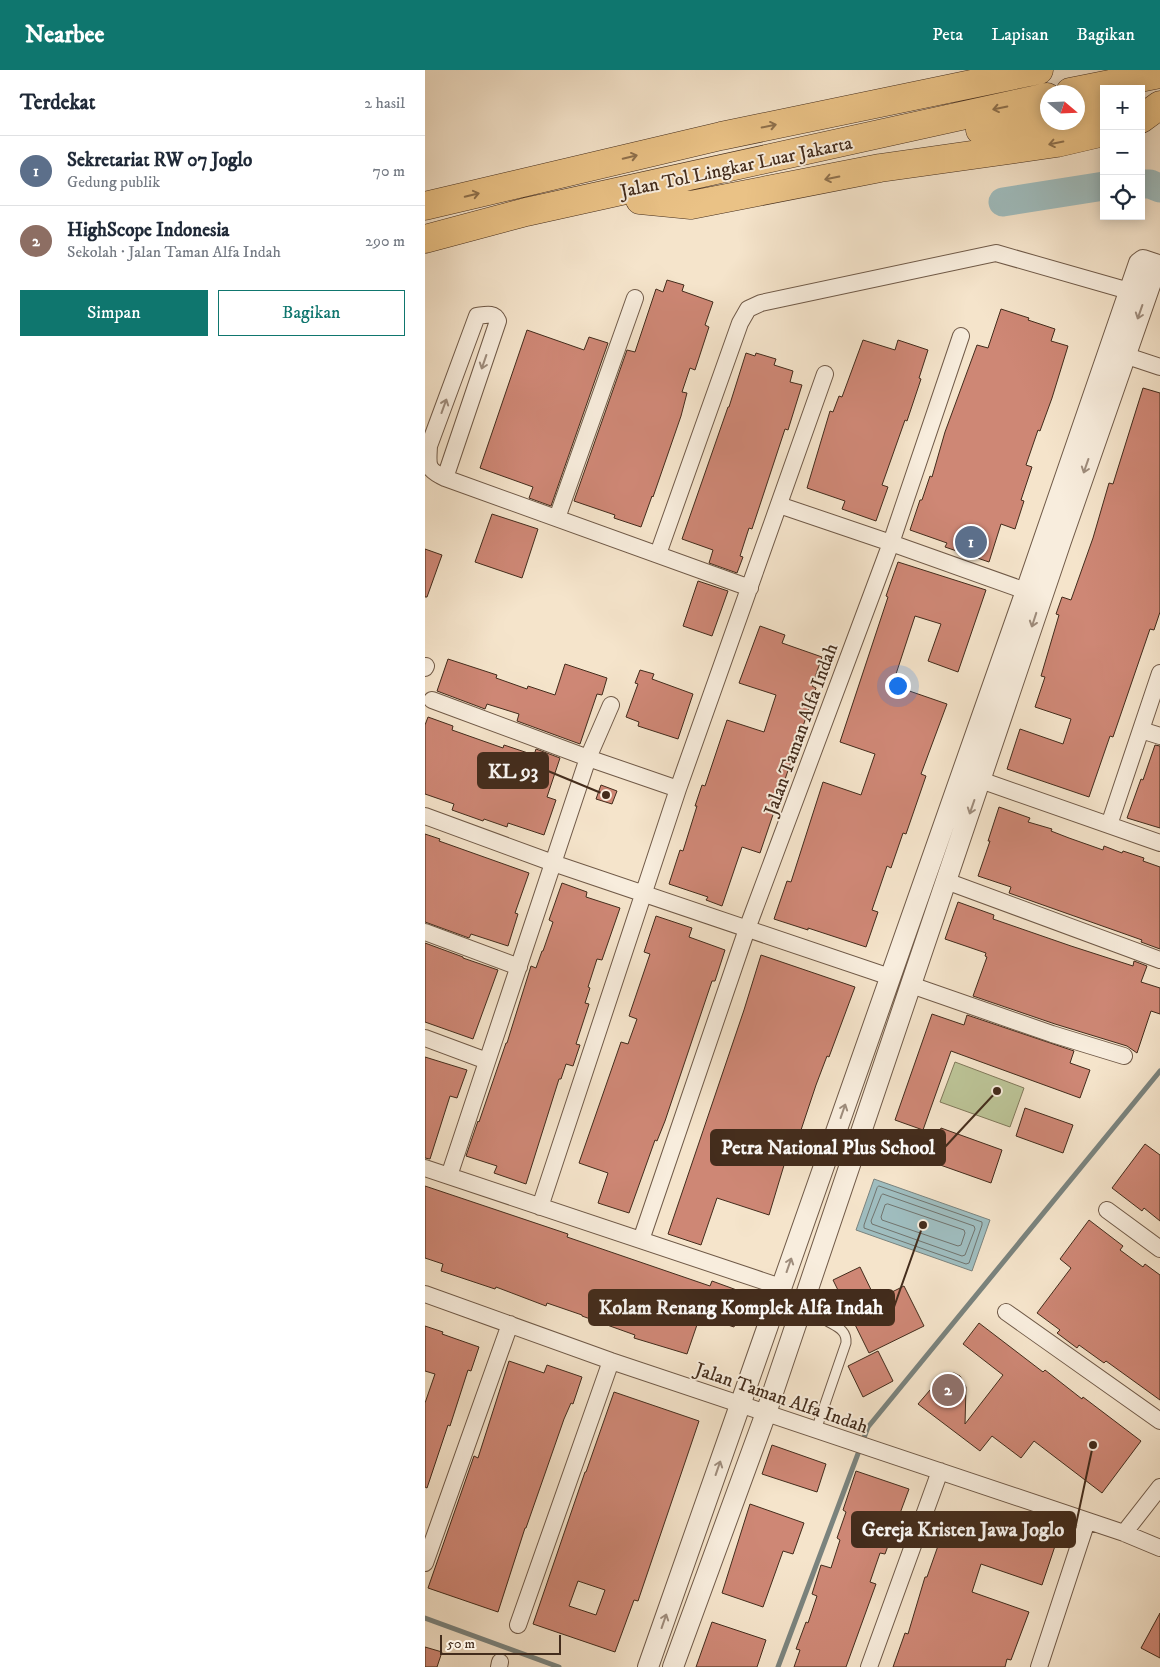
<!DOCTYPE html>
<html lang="id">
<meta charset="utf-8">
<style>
body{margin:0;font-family:"IM FELL DW Pica",serif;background:#f6f6f7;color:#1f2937}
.controls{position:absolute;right:15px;top:15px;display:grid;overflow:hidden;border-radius:0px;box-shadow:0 2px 12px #0003}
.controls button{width:45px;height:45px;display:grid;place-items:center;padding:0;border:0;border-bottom:1px solid #e0e1e3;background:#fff;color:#1f2937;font:25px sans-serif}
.compass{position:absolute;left:615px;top:15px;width:45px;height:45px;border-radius:50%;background:#fff;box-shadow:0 2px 12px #0003;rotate:109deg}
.scale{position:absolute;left:15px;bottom:12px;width:121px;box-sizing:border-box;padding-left:5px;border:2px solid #432c1c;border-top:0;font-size:14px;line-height:18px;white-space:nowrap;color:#432c1c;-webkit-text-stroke:4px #f8eddd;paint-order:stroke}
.you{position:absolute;left:472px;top:615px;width:18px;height:18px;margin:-12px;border:4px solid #fff;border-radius:50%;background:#1a73e8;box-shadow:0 0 0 8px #1a73e833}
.badge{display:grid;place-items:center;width:32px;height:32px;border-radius:50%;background:#0f766e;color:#fff;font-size:16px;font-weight:700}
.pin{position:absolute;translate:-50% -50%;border:2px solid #fff;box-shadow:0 1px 5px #0006}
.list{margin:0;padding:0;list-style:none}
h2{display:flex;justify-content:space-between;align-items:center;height:65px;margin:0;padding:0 20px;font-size:21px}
h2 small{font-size:16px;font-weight:400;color:#747a83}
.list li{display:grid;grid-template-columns:32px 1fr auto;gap:15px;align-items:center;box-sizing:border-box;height:70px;padding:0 20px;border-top:1px solid #e0e1e3}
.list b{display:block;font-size:19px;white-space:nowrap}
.list p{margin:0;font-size:16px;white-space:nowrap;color:#747a83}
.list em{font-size:16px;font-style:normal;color:#747a83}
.actions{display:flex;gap:10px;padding:15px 20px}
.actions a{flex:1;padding:11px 0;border:1px solid #0f766e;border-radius:0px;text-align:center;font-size:18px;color:#0f766e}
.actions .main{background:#0f766e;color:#fff}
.icon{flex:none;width:28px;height:28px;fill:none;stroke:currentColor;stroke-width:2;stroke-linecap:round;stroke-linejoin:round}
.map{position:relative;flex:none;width:735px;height:1597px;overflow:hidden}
header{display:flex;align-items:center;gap:30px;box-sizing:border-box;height:70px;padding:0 25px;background:#0f766e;color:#fff}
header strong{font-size:24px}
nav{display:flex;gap:28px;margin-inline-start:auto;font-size:18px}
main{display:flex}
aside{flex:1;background:#fff}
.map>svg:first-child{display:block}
</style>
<header>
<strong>Nearbee</strong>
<nav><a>Peta</a><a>Lapisan</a><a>Bagikan</a></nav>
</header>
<main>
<aside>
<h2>Terdekat<small>2 hasil</small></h2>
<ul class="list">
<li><span class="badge" style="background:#5c6f8a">1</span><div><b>Sekretariat RW 07 Joglo</b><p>Gedung publik</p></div><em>70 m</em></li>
<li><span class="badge" style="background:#8d6e63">2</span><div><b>HighScope Indonesia</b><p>Sekolah · Jalan Taman Alfa Indah</p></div><em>290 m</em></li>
</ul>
<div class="actions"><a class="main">Simpan</a><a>Bagikan</a></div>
</aside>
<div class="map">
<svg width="735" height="1597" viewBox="0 0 735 1597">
<rect width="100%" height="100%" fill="#f5e4cb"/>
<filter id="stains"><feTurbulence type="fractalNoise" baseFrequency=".004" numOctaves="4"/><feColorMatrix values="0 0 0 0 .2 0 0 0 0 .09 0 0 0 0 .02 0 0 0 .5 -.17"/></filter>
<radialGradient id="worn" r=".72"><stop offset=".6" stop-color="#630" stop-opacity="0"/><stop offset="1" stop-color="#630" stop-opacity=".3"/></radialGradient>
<path fill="#bcc497" stroke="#80785a" d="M530 992 599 1018 585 1057 515 1032Z"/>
<path fill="#9fbdbf" stroke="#7a837e" d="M449 1109 565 1150 547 1201 431 1160Z"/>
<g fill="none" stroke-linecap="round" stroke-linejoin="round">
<path stroke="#71746e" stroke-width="1" d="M454 1116 557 1152V1155L544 1193 541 1194 439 1158V1155L452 1118Z
M458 1124 549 1156 550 1159 540 1185 537 1186 447 1154 446 1151 456 1126Z
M463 1134 539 1160 540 1163 536 1175 533 1176 457 1150 456 1147 460 1135Z"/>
<path stroke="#7a837e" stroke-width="5" d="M0 1548 134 1597
M353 1597 443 1357 735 1001"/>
<path stroke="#9fbdbf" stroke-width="29" d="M716 114H725L735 118
M578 132 679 116"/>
</g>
<path fill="#ce8775" stroke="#432c1c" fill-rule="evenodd" d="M242 210 259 215 257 221 288 232 280 255 284 257 270 300 265 298 257 322 262 323 256 346 228 427 227 426 216 457 189 448 190 445 149 431 202 280 210 282 231 219 238 222Z
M576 239 604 248 603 250 630 259 626 271 643 276 627 328 615 361 613 360 601 395 607 397 596 430 599 431 590 459 576 454 564 492 520 477 522 473 485 460 495 430H497L505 406 507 407 520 362 552 275 563 278Z
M102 260 159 280 164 267 183 273 126 436 104 428 108 417 55 398Z
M438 270 470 280 473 270 503 280 494 308 496 309 482 351 480 350 457 415 463 417 451 451 417 439 420 431 382 418 405 341 408 342 414 326 417 327Z
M321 283 330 286 331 283 351 289 349 295 368 301 365 312 377 315 363 360 360 359 327 459 324 458 315 486 318 487 312 503 284 493 288 480 257 469 303 337H304Z
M718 318 735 323V542L729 560 725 559 688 667 685 666 664 727 582 699 595 659 638 674 646 649 610 637 620 607 616 606 634 545 631 544 637 527 646 530 668 468 684 413 688 414Z
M67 444 113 459 97 508 50 492Z
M0 479 17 485 2 527H0Z
M473 492 561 520 533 602 503 591 516 554 490 546 472 601 467 615 522 634 496 704 501 706 481 764 478 763 466 798 462 796 447 840 453 842 441 877 383 858V860L349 849 362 811 366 812 398 712 436 725 450 684 415 672 463 527 461 526Z
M273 511 303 521 287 566 258 556Z
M335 556 360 565 357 573 397 587 387 616 391 618 335 783 317 777 297 836 281 830 283 827 244 814 255 780 258 781 272 736H270L277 715 280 716 302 650 339 662 351 625 314 613Z
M23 589 72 605 71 608 102 619 103 616 130 625 140 594 182 608 177 625 172 624 155 674 92 651 94 644 62 634 60 639 12 621Z
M215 600 229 604 227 609 268 624 253 669 213 656 214 652 201 647 213 614 210 613Z
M3 647 28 656 27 660 78 678 79 675 109 685 111 679 135 688 122 727 131 730 119 765 83 753 82 757 59 749 58 751 27 740 29 734 0 724V655Z
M730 675 735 676V758L702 748 716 709 718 710Z
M176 715 192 721 187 734 171 729Z
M574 737 605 748 603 752 627 759 626 761 644 768 678 780 679 776 697 783 698 781 719 788 718 791 735 797V879L716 872 717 870 584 823 586 817 553 806 565 771H563Z
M0 764 15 769 14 771 104 803 90 843 93 844 83 876 46 864 44 868 0 852Z
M137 813 162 822 161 827 195 838 177 890 172 889 163 917 165 918 160 933 164 934 151 974 155 975 148 996 141 994 136 1009H134L101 1114 69 1103 72 1096 41 1086 53 1051 54 1052 81 973H82L106 896 111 898 117 881H118L128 852 124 850Z
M533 832 569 845 568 849 646 876 708 896 709 891 722 896 716 912 735 918V944L726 941 712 983 702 976 630 954 548 926 562 887 560 886 561 883 520 869Z
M231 846 267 858 264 867 300 880 290 911H287L240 1051 232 1071 230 1070 204 1143 173 1133 183 1103 154 1093 196 972 203 974 212 949 204 946 225 884 219 882Z
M0 873 38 887V888L73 900 48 969 0 952Z
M336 885 430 917 404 987 402 986 391 1015 368 1084 363 1082 344 1145 292 1128 276 1175 243 1164 319 940Z
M507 944 539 955 542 945 649 981 645 993 665 1000 655 1028 526 981 498 1060 470 1050Z
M0 987 42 1000 32 1028 25 1026 5 1089 0 1088Z
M600 1038 648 1055 638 1083 591 1066Z
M516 1058 577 1080 566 1113 504 1091Z
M720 1074 735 1085V1151L719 1138 717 1141 687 1118Z
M0 1116 143 1164 142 1167 285 1216 287 1211 320 1223 309 1257 275 1246 262 1284 209 1268 210 1265 157 1246V1245L122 1233 121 1236 71 1217 70 1219 16 1201 18 1194 0 1188Z
M664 1150 698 1176 695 1180 718 1197 720 1194 735 1205V1330L681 1291 679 1293 654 1275 652 1278 632 1263 635 1260 612 1243 646 1198 635 1189Z
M435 1197 451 1230 479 1216 499 1256 444 1283 408 1210Z
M554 1253 618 1302 620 1300 657 1329 658 1327 716 1371 677 1423 609 1371 596 1388 567 1366 555 1381 493 1334 517 1306 529 1303 535 1306 541 1317 540 1354 578 1305 538 1274Z
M0 1256 18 1262 17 1264 54 1277 46 1301 43 1300 25 1356 23 1355 2 1418 0 1417V1333L10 1304 0 1301Z
M453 1281 468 1311 438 1327 423 1296Z
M84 1291 119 1303 122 1295 157 1307 148 1334 146 1333 139 1349 101 1458H100L73 1542 3 1518 49 1386 53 1388Z
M189 1322 274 1351 213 1531 209 1530 190 1582 108 1554 160 1402H161ZM153 1511 180 1520 171 1545 144 1536Z
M347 1375 401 1394 392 1422 337 1404Z
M431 1401 484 1419 460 1484 455 1483 445 1512 451 1514 421 1597H369L375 1580 371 1579 381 1552 383 1553 392 1526 387 1524 396 1495 406 1498 415 1470 412 1468 421 1442 418 1440Z
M325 1434 379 1453 368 1484 358 1481 338 1537 297 1523Z
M520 1442 573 1460 575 1457 630 1476 617 1515 556 1494 547 1522 604 1542 586 1590 582 1589 580 1597H468L480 1563 483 1564 500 1507H502L514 1473 510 1472Z
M735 1543V1588L716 1578Z
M287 1552 341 1570 332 1597H271Z
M0 1577 17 1582 12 1597H0Z"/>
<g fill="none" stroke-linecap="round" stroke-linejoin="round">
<defs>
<path id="service" d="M391 1360 421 1273C422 1260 412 1257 402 1251"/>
<path id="minor" d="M690 282 735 297
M20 408 73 251C69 242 60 245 52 246L4 376C3 396 1 399 20 408L325 518
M354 435 466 473 601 521
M132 448 210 228
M233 484 315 253 323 239 336 233 571 183 704 221
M0 598 1 596
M7 630 163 688 253 719
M716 660 735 666
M544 706 735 773
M0 746 128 793 465 907
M684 755 735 603
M521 811 735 890
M0 862 94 897
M486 915 627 964 699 986
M0 968 62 991
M0 1098 356 1217
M24 1106 163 688 186 635
M115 1137 253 719 400 304
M682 1140 735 1179
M216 1170 322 859 466 473 536 266
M0 1224 186 1291 699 1463 735 1478
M581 1242 735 1351
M699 1463 735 1417
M0 1493 85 1254
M93 1555 186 1291
M74 1597 75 1592
M444 1597 515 1401
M614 1597 662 1451"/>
<path id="tertiary" d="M223 1597 601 521 714 193 718 190 730 194 731 198 636 471 341 1343 248 1597"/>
<path id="motorway" d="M645 22 735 4
M652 44 679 39
M716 49 735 35
M555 60 622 49
M215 130 266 135 455 98 632 73 679 62
M0 136 296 66 614 0
M0 169 101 142 622 27"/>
</defs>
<use href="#service" stroke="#705a48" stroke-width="11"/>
<use href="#minor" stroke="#705a48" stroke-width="18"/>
<use href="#tertiary" stroke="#705a48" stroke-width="22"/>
<use href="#motorway" stroke="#432c1c" stroke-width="29"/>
<use href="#service" stroke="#f8eddd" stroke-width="9"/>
<use href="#minor" stroke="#f8eddd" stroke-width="16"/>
<use href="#tertiary" stroke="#f8eddd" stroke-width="20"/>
<use href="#motorway" stroke="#eac286" stroke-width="28"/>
</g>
<defs><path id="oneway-shaft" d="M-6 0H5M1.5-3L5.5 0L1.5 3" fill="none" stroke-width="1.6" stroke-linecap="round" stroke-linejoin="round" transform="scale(1.25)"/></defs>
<g stroke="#8e704c">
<use href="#oneway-shaft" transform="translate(575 38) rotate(168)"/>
<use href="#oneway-shaft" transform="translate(344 56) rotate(-12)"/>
<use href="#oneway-shaft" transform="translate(631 73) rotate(169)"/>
<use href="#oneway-shaft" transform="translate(205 87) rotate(-13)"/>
<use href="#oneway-shaft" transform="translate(407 108) rotate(169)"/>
<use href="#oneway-shaft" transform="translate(47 125) rotate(-14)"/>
</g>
<g stroke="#9e8c7c">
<use href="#oneway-shaft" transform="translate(715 242) rotate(109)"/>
<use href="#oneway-shaft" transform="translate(59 292) rotate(109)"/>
<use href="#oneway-shaft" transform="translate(19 336) rotate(-70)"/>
<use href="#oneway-shaft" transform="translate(661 396) rotate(109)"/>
<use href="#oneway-shaft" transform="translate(609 550) rotate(108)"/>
<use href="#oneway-shaft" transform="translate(547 737) rotate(109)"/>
<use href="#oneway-shaft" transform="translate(418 1041) rotate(-71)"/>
<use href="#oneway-shaft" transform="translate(364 1195) rotate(-71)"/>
<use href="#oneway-shaft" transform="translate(293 1398) rotate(-71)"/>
<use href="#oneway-shaft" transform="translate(239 1551) rotate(-71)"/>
</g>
<g text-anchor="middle" stroke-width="4" stroke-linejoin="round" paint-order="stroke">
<g font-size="19" fill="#432c1c" stroke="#f8eddd">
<text transform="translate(311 96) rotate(-12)" y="7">Jalan Tol Lingkar Luar Jakarta</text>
<text transform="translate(375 659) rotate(-70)" y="7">Jalan Taman Alfa Indah</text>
<text transform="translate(357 1327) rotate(19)" y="7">Jalan Taman Alfa Indah</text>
</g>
</g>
<path fill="none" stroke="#432c1c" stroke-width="2" d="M181 725L123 701M572 1021L520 1077M498 1155L469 1237M668 1375L650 1459"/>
<g fill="#432c1c" stroke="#f8eddd" stroke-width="2">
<circle cx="181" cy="725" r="5"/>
<circle cx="572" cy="1021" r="5"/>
<circle cx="498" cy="1155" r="5"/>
<circle cx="668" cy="1375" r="5"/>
</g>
<g fill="#432c1c" stroke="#432c1c" stroke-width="2">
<rect x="53" y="683" width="70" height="35" rx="5"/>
<rect x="286" y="1060" width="234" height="35" rx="5"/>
<rect x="164" y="1220" width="305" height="35" rx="5"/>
<rect x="427" y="1442" width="223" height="35" rx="5"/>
</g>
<g font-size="20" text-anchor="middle" font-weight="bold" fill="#fff">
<text x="88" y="708">KL 93</text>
<text x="403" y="1084">Petra National Plus School</text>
<text x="316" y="1244">Kolam Renang Komplek Alfa Indah</text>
<text x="538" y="1466">Gereja Kristen Jawa Joglo</text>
</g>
<rect width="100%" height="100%" filter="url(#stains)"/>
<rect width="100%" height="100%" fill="url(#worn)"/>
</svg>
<div class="controls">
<button>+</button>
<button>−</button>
<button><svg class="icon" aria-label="locate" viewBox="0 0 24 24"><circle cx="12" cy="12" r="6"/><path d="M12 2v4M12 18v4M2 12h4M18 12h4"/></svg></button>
</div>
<svg class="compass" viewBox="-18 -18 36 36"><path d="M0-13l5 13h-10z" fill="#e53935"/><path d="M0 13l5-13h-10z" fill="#747a83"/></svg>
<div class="scale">50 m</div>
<div class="you"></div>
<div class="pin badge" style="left:546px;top:472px;background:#5c6f8a">1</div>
<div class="pin badge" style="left:523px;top:1320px;background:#8d6e63">2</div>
</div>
</main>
